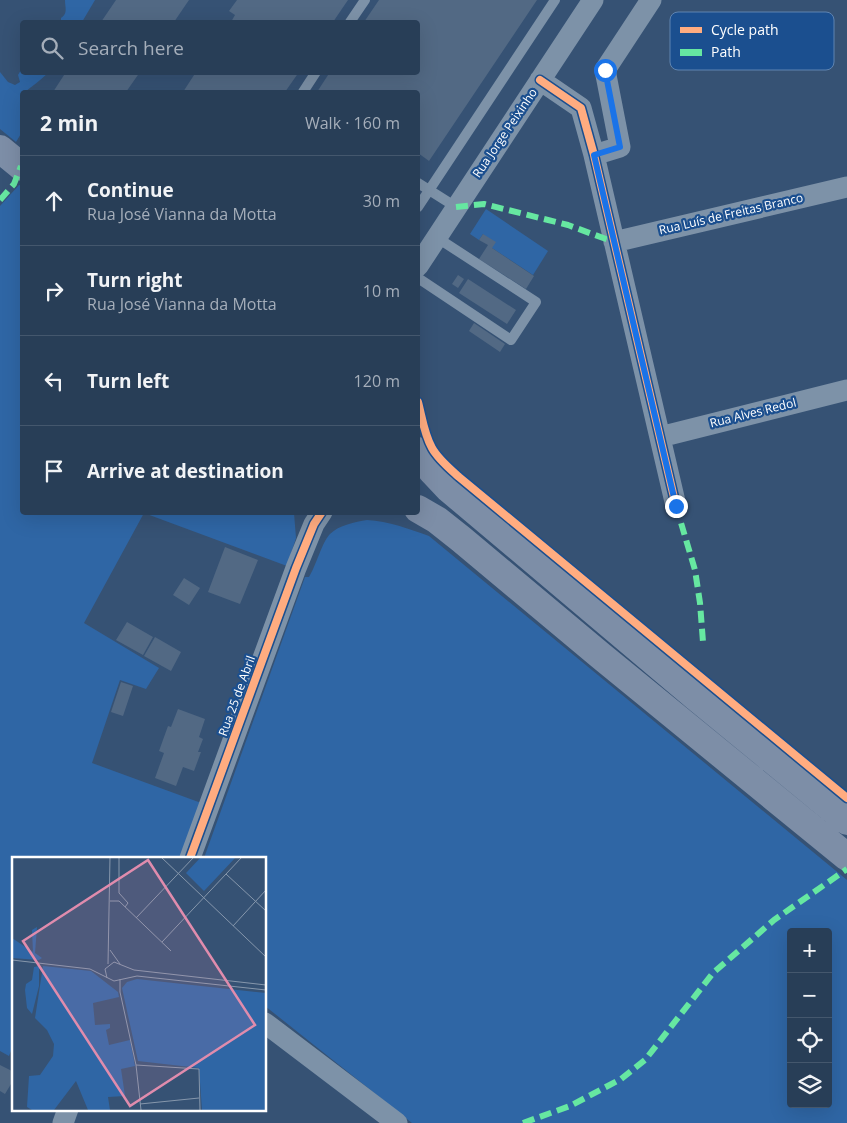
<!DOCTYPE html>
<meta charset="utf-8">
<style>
body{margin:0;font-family:"Open Sans",sans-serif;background:#30455d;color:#f1f3f6}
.controls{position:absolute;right:15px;bottom:15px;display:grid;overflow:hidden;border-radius:5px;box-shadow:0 5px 20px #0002}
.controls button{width:45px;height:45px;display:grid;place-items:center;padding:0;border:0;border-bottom:1px solid #44576d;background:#283e57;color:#f1f3f6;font:25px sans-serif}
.stop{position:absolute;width:15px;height:15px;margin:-11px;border:4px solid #1a73e8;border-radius:50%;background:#fff}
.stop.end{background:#1a73e8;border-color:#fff;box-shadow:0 1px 5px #0008}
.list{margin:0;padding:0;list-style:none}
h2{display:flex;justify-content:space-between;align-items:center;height:65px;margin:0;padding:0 20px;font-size:21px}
h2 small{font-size:16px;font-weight:400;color:#a5aeba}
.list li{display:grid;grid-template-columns:32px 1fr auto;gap:15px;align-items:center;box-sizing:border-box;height:90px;padding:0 20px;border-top:1px solid #44576d}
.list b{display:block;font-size:19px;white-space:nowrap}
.list p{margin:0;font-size:16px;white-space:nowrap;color:#a5aeba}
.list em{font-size:16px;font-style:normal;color:#a5aeba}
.icon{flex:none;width:28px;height:28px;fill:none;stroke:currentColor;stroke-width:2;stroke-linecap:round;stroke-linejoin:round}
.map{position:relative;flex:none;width:847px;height:1123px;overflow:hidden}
.search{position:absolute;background:#283e57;box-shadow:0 5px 20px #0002;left:20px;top:20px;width:400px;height:55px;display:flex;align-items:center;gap:12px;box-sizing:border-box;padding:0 18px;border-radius:5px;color:#a5aeba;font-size:19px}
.panel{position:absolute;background:#283e57;box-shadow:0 5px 20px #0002;left:20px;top:90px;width:400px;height:425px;border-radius:5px}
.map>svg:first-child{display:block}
</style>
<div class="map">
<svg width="847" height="1123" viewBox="0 0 847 1123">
<rect width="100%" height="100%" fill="#365274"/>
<path fill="#2f66a5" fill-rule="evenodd" d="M65 0H95L82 22H61V18C68 13 65 8 65 0Z
M21 70H22V72L48 73C41 80 32 86 25 92H22V132L16 142 0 129V72L8 82 15 85 20 82 18 75Z
M19 185 22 186V512L294 513 296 538 287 566 144 513 84 623 159 668 146 689 120 680 92 763 204 804 185 858H14V1043L9 1056 0 1051V206Z
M486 209 548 251 533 275 492 248 483 234 479 240 470 234Z
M367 520C389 521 409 529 429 536L847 880V1123H412L265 1006V858H204L305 577H309C316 566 322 542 330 534 339 525 355 522 367 520ZM791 932H828V1104H791Z"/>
<path fill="#526984" d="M116 0H189L174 22H101Z
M237 0H348L333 22H231L235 15 229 11Z
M379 0H537L429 161 418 153V92H317L330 72H418V22H364Z
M66 72H140L126 92H53Z
M196 72H299L285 92H183Z
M483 234 496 242 492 248 534 276 526 289 479 259 488 245 479 240Z
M458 275 464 279 458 288 452 284Z
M468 279 516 310 507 324 459 293Z
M474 323 505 344 500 352 469 331Z
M225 547 258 560 240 604 208 592Z
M184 578 200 588 189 605 173 595Z
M127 622 153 637 143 655 116 640Z
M155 637 181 652 171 671 144 656Z
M121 682 133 686 123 716 111 712Z
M178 709 205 719 199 737 203 739 198 752H201L194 771 183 767 176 786 155 778 164 753 159 751 168 726 171 727Z
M0 1065 14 1072V1079L5 1094 0 1091Z"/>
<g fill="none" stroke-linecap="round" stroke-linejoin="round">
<path stroke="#7d92a8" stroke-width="10" d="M350 22 365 0
M303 92 316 72
M418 183 456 207
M418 207 555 0
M418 278 511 340 536 302 436 237"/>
<path stroke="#7d92a8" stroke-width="21" d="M540 80 581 108 594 155 676 506
M594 155 620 147 605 70 651 0
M614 242 847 187
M418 266 593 0
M660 437 847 390
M190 858 296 568 314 524 322 512
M265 1023 397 1123
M63 1123 68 1109"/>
<path stroke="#7d8ea7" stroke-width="28" d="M0 149 22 167
M418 451 432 471 448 488 696 697 847 821
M418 509 437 520 461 539 601 656 847 857"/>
<path stroke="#66e7a1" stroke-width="6" stroke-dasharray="12 6" stroke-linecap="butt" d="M0 200 14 184 21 166
M456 207 484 204 568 225 614 242
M676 506 695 570 700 603 703 642
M523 1123 570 1106 621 1079 645 1060 713 973 774 920 847 869"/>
<defs>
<path id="cycleway" d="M540 80 581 108 594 155 676 506
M418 402C422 417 424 434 432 448 438 459 449 468 459 477L847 798
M190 858 296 568 314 524 322 512"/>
</defs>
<use href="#cycleway" stroke="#1b4f8f" stroke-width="11"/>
<use href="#cycleway" stroke="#ffac80" stroke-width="8"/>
</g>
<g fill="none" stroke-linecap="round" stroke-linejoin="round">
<path stroke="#1a73e8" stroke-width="6" d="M605 70 620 147 594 155 676 506"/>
</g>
<g text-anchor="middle" stroke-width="4.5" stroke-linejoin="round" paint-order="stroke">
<g font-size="12" fill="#fff" stroke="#1b4f8f">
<text transform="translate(505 133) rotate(-56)" y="4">Rua Jorge Peixinho</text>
<text transform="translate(731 214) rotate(-13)" y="4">Rua Luís de Freitas Branco</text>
<text transform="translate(753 413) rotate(-14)" y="4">Rua Alves Redol</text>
<text transform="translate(237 696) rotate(-70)" y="4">Rua 25 de Abril</text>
</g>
</g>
<g transform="translate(12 857)">
<rect width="254" height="254" fill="#365274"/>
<path d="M189 0H224L192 34 174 16ZM25 70 23 96 30 101 27 103 0 101V81L21 95 20 73ZM27 109V129L20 157 15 151 13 133 14 127 20 123 22 110ZM31 109 79 114 106 135 107 140 81 146 83 168 98 167V171L94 173 97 188 118 183 123 209 109 212 113 239 96 240 98 253H76L64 224 42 253H20L15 250 17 219 28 218 41 199 42 187 35 173 23 161ZM125 122 254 136V253H190L187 211 126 204 110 131 115 125Z" fill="#2f66a5"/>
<path fill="none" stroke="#8697ac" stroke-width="1" d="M107 0V36L116 46 113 50M149 0 254 100M214 17 254 54M98 44H107L159 94M124 61 182 0M221 69 254 33M150 85 230 0M98 93 108 107M0 103 78 112 102 124 125 119 254 133M96 107 98 0M95 121 93 112 102 105 122 113 254 128M108 122V135L124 208 129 253M124 208 187 212 188 253M128 247 187 241"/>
<path fill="#e08cad" fill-opacity="0.15" stroke="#e08cad" stroke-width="2.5" d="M136 3 243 168 118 249 11 84Z"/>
<rect width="254" height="254" fill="none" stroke="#fff" stroke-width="2.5"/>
</g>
<rect x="670" y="12" width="164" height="58" rx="8" fill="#1b4f8f" stroke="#5f84b1" stroke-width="1"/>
<rect x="680" y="27" width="22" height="6" fill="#ffac80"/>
<rect x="680" y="49" width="22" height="7" fill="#66e7a1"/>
<g font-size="14" fill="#fff">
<text x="711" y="35">Cycle path</text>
<text x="711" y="57">Path</text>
</g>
</svg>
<div class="controls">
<button>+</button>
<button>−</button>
<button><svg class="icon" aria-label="locate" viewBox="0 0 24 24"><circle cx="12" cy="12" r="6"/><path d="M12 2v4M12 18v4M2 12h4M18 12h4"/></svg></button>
<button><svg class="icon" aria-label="layers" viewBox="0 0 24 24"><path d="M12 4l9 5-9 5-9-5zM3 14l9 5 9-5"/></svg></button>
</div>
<div class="stop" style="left:605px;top:70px"></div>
<div class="stop end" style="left:676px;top:506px"></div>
<div class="search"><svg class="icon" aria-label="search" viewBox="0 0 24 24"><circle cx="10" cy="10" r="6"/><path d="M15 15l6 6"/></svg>Search here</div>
<section class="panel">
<h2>2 min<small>Walk · 160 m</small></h2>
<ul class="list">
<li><svg class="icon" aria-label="ahead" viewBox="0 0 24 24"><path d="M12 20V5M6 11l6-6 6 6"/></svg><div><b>Continue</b><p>Rua José Vianna da Motta</p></div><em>30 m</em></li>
<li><svg class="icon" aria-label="right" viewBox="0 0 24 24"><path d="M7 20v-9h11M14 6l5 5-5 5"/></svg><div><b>Turn right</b><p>Rua José Vianna da Motta</p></div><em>10 m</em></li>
<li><svg class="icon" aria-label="left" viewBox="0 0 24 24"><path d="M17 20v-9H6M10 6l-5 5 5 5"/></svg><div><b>Turn left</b></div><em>120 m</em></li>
<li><svg class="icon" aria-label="arrive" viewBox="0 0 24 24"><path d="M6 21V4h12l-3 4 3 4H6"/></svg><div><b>Arrive at destination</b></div></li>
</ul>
</section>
</div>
